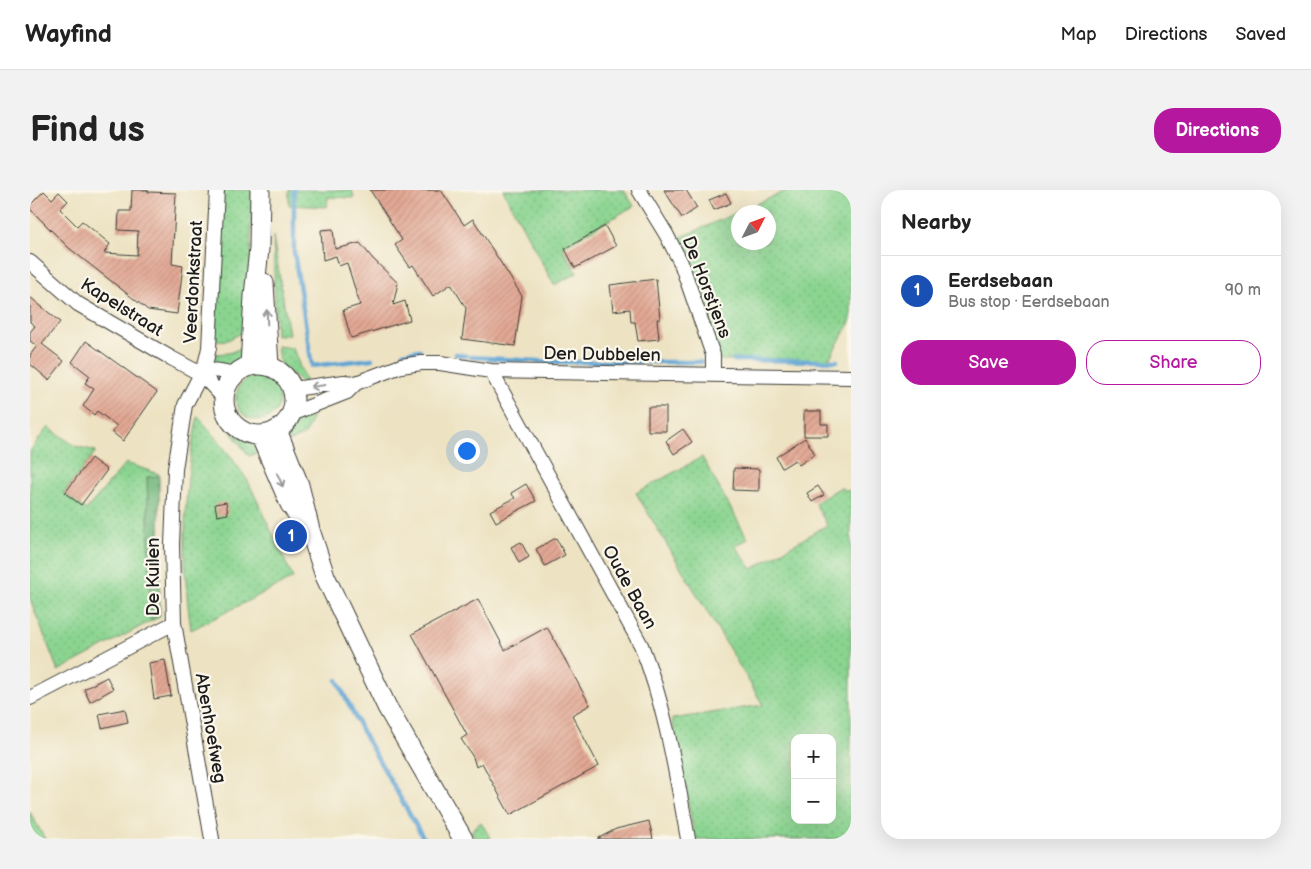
<!DOCTYPE html>
<meta charset="utf-8">
<style>
body{margin:0;font-family:"Balsamiq Sans",sans-serif;background:#f2f2f2;color:#222}
.controls{position:absolute;right:15px;bottom:15px;display:grid;overflow:hidden;border-radius:10px;box-shadow:0 5px 20px #0002}
.controls button{width:45px;height:45px;display:grid;place-items:center;padding:0;border:0;border-bottom:1px solid #e0e0e0;background:#fff;color:#222;font:25px sans-serif}
.compass{position:absolute;left:701px;top:15px;width:45px;height:45px;border-radius:50%;background:#fff;box-shadow:0 5px 20px #0002;rotate:48deg}
.you{position:absolute;left:436px;top:260px;width:18px;height:18px;margin:-12px;border:4px solid #fff;border-radius:50%;background:#1a73e8;box-shadow:0 0 0 8px #1a73e833}
.badge{display:grid;place-items:center;width:32px;height:32px;border-radius:50%;background:#b5179e;color:#fff;font-size:16px;font-weight:700}
.pin{position:absolute;translate:-50% -50%;border:2px solid #fff;box-shadow:0 1px 5px #0006}
.list{margin:0;padding:0;list-style:none}
h2{display:flex;justify-content:space-between;align-items:center;height:65px;margin:0;padding:0 20px;font-size:21px}
h2 small{font-size:16px;font-weight:400;color:#767676}
.list li{display:grid;grid-template-columns:32px 1fr auto;gap:15px;align-items:center;box-sizing:border-box;height:70px;padding:0 20px;border-top:1px solid #e0e0e0}
.list b{display:block;font-size:19px;white-space:nowrap}
.list p{margin:0;font-size:16px;white-space:nowrap;color:#767676}
.list em{font-size:16px;font-style:normal;color:#767676}
.actions{display:flex;gap:10px;padding:15px 20px}
.actions a{flex:1;padding:11px 0;border:1px solid #b5179e;border-radius:20px;text-align:center;font-size:18px;color:#b5179e}
.actions .main{background:#b5179e;color:#fff}
.map{position:relative;flex:none;width:821px;height:649px;overflow:hidden;border-radius:20px}
header{display:flex;align-items:center;gap:30px;box-sizing:border-box;height:70px;padding:0 25px;background:#fff;border-bottom:1px solid #e0e0e0}
header strong{font-size:24px}
nav{display:flex;gap:28px;margin-inline-start:auto;font-size:18px}
.intro{display:flex;align-items:center;justify-content:space-between;box-sizing:border-box;height:120px;padding:0 30px}
h1{margin:0;font-size:35px}
.button{padding:12px 22px;border-radius:20px;background:#b5179e;color:#fff;font-size:18px;font-weight:700}
main{display:flex;gap:30px;padding:0 30px}
aside{flex:1;background:#fff;border-radius:20px;box-shadow:0 5px 20px #0002}
.map>svg:first-child{display:block}
</style>
<header>
<strong>Wayfind</strong>
<nav><a>Map</a><a>Directions</a><a>Saved</a></nav>
</header>
<div class="intro"><h1>Find us</h1><a class="button">Directions</a></div>
<main>
<div class="map">
<svg width="821" height="649" viewBox="0 0 821 649">
<defs>
<pattern id="grass-dots" width="8" height="8" patternUnits="userSpaceOnUse" patternTransform="scale(1.25)"><rect width="8" height="8" fill="#8ad490"/><path d="M2 2h.1M6 6h.1" fill="none" stroke="#76b57c" stroke-width="1.8" stroke-linecap="round"/></pattern>
<pattern id="forest-firs" width="22" height="20" patternUnits="userSpaceOnUse" patternTransform="scale(1.25)"><rect width="22" height="20" fill="#6fb67a"/><path d="M5 1l3.5 6h-7zM16 11l3.5 6h-7z" fill="#5a9363"/></pattern>
<pattern id="building-hatch" width="6" height="6" patternUnits="userSpaceOnUse" patternTransform="scale(1.25)"><rect width="6" height="6" fill="#e2a894"/><path d="M-1 1l2-2M0 6l6-6M5 7l2-2" fill="none" stroke="#c1907f"/></pattern>
</defs>
<rect width="100%" height="100%" fill="#fbf7ec"/>
<filter id="ink" filterUnits="userSpaceOnUse"><feTurbulence type="fractalNoise" baseFrequency=".02" numOctaves="2"/><feDisplacementMap in="SourceGraphic" scale="10" xChannelSelector="R" yChannelSelector="G"/><feConvolveMatrix kernelMatrix="1 2 1 2 8 2 1 2 1" color-interpolation-filters="sRGB"/></filter>
<filter id="wash" filterUnits="userSpaceOnUse"><feTurbulence type="fractalNoise" baseFrequency=".0096" numOctaves="4" result="noise"/><feDisplacementMap in="SourceGraphic" scale="20" xChannelSelector="R" yChannelSelector="G"/><feGaussianBlur stdDeviation="1.12" result="paint"/><feColorMatrix in="noise" values="0 0 0 0 0 0 0 0 0 0 0 0 0 0 0 0 0 1.4 0 .05"/><feComposite in="paint" operator="in"/></filter>
<g filter="url(#wash)">
<rect width="100%" height="100%" fill="#ede3c3"/>
<path fill="url(#grass-dots)" stroke="#537856" fill-rule="evenodd" d="M191 0H222L219 139 198 150 185 151Z
M259 0H322L324 8 298 7 297 17 259 15Z
M473 0H594L604 16 532 57 547 83 524 95Z
M758 0H821V130L798 171 690 170 645 50ZM708 22H738V52H708Z
M243 46 259 145H246Z
M219 155 212 170 199 179 191 176 184 170 185 164 199 163Z
M247 156 263 158 276 193C270 193 253 178 250 173 248 169 248 161 247 156Z
M206 208a22 22 0 1 1 44 0a22 22 0 1 1-44 0Z
M282 221V228L275 245 258 252 256 241 265 229Z
M168 226 199 264 218 291 263 388 161 440C151 372 153 293 168 226Z
M18 237 45 256 66 261 34 303 56 320 96 273 129 284V286L117 287 121 431 28 481 0 409V261Z
M200 241 213 249 226 251 233 262 219 266Z
M672 267 718 349 705 356 722 379 797 335 785 313 811 297 814 300 821 301V649H665L642 529 733 515 606 303ZM765 548H802V630H765Z
M0 622 15 649H0Z
M451 632 461 649H445L441 641Z"/>
<path fill="url(#forest-firs)" stroke="#46694b" d="M129 286 130 427 121 431 117 287Z"/>
<g fill="none" stroke-linecap="round" stroke-linejoin="round">
<path stroke="#5ea4d4" stroke-width="4.5" d="M264 0V62L282 176 342 169
M373 163 390 160
M426 164 436 166
M441 167 524 172H619
M704 170 807 171
M623 172H671
M307 490 333 543 394 649"/>
</g>
<g id="blocks">
<path fill="url(#building-hatch)" d="M102 0H118V2L146 3 142 74 153 76 147 124 118 120 39 58 0 19V15L14 1 22 9 29 2 38 11 30 19 47 36 52 31 80 54 74 63 107 65 108 41 88 40 89 21H101Z
M340 0H411L434 35 443 29 492 106 485 156 432 149 436 118 421 94 403 106 383 75 380 77 365 55 372 50Z
M634 0H656L667 18 652 28Z
M696 3 701 13 684 20 679 10Z
M575 36 586 56 545 78 535 59Z
M303 39 305 59 330 53 343 69 368 93 363 115 375 111 380 130 321 148 313 120 330 115 317 73 309 76 306 66 293 70 291 40Z
M626 89 630 129H627L629 149 608 151 605 132H601L600 119 583 121 580 95Z
M0 107 30 132 12 154 34 171 19 190 0 174V165L7 156 0 151V142L5 136 0 132Z
M56 151 127 202 93 251 82 242 87 236 67 221 64 225 53 216 64 199 55 193 60 186 42 172Z
M618 217H636V241H618Z
M774 221H791V234H798V246H774Z
M653 239 662 252 644 264 636 251Z
M775 248 785 264 769 275 765 270 752 278 746 267Z
M61 268 77 280 51 315 35 303Z
M704 278 729 279V301L703 300Z
M496 294 506 311 466 332 460 321 485 308 481 303Z
M788 296 794 305 782 312 777 303Z
M196 312 198 324 187 326 185 314Z
M526 348 535 365 515 376 506 359Z
M491 352 499 367 489 373 481 357Z
M448 409 475 460 517 437 560 515 542 525 569 576 480 625 452 573 446 577 443 567 431 549 437 545 382 444Z
M135 470 141 506 124 509 119 473Z
M77 487 83 499 60 512 54 499Z
M95 519 98 532 72 538 69 524Z
M619 631 623 649H567L586 639Z"/>
</g>
</g>
<g filter="url(#ink)">
<use href="#blocks" fill-opacity="0" stroke="#3b3a35" stroke-width="1"/>
<g fill="none" stroke-linecap="round" stroke-linejoin="round">
<defs>
<path id="minor" d="M609 0 636 44 651 73 683 165V185
M0 72 48 114 141 168 171 184 193 207
M461 181 611 455C636 518 646 583 658 649
M171 184C182 178 192 181 204 184
M263 199 314 192 326 193
M261 224 317 202 326 193 371 176 391 173H410L461 181 821 187
M0 508 144 433
M182 649 144 433 142 355 145 279 155 215 171 184 176 171 179 158 187 0"/>
<path id="secondary" d="M234 93 239 176
M194 210a35 35 0 1 1 70 0a35 35 0 1 1-70 0Z
M220 176 224 106 229 59 230 0
M247 240 269 295 280 340 295 386 357 517 433 649
M230 245 260 314 274 333"/>
</defs>
<use href="#minor" stroke="#3b3a35" stroke-width="16"/>
<use href="#secondary" stroke="#3b3a35" stroke-width="21"/>
<use href="#minor" stroke="#fff" stroke-width="14"/>
<use href="#secondary" stroke="#fff" stroke-width="19"/>
</g>
<defs><path id="oneway-shaft" d="M-6 0H5M1.5-3L5.5 0L1.5 3" fill="none" stroke-width="1.6" stroke-linecap="round" stroke-linejoin="round" transform="scale(1.25)"/></defs>
<g stroke="#999">
<use href="#oneway-shaft" transform="translate(237 127) rotate(-92)"/>
<use href="#oneway-shaft" transform="translate(288 196) rotate(172)"/>
<use href="#oneway-shaft" transform="translate(250 290) rotate(66)"/>
</g>
</g>
<g text-anchor="middle" stroke-width="4.5" stroke-linejoin="round" paint-order="stroke">
<g font-size="18" fill="#1c1c1c" stroke="#fbf7ec">
<text transform="translate(163 92) rotate(-87)" y="6">Veerdonkstraat</text>
<text transform="translate(677 97) rotate(69)" y="6">De Horstjens</text>
<text transform="translate(92 117) rotate(32)" y="6">Kapelstraat</text>
<text transform="translate(572 164) rotate(1)" y="6">Den Dubbelen</text>
<text transform="translate(123 387) rotate(-90)" y="6">De Kuilen</text>
<text transform="translate(600 397) rotate(61)" y="6">Oude Baan</text>
<text transform="translate(181 538) rotate(80)" y="6">Abenhoefweg</text>
</g>
</g>
</svg>
<div class="controls">
<button>+</button>
<button>−</button>
</div>
<svg class="compass" viewBox="-18 -18 36 36"><path d="M0-13l5 13h-10z" fill="#e53935"/><path d="M0 13l5-13h-10z" fill="#767676"/></svg>
<div class="you"></div>
<div class="pin badge" style="left:261px;top:346px;background:#1a4fb4">1</div>
</div>
<aside>
<h2>Nearby<small></small></h2>
<ul class="list">
<li><span class="badge" style="background:#1a4fb4">1</span><div><b>Eerdsebaan</b><p>Bus stop · Eerdsebaan</p></div><em>90 m</em></li>
</ul>
<div class="actions"><a class="main">Save</a><a>Share</a></div>
</aside>
</main>
